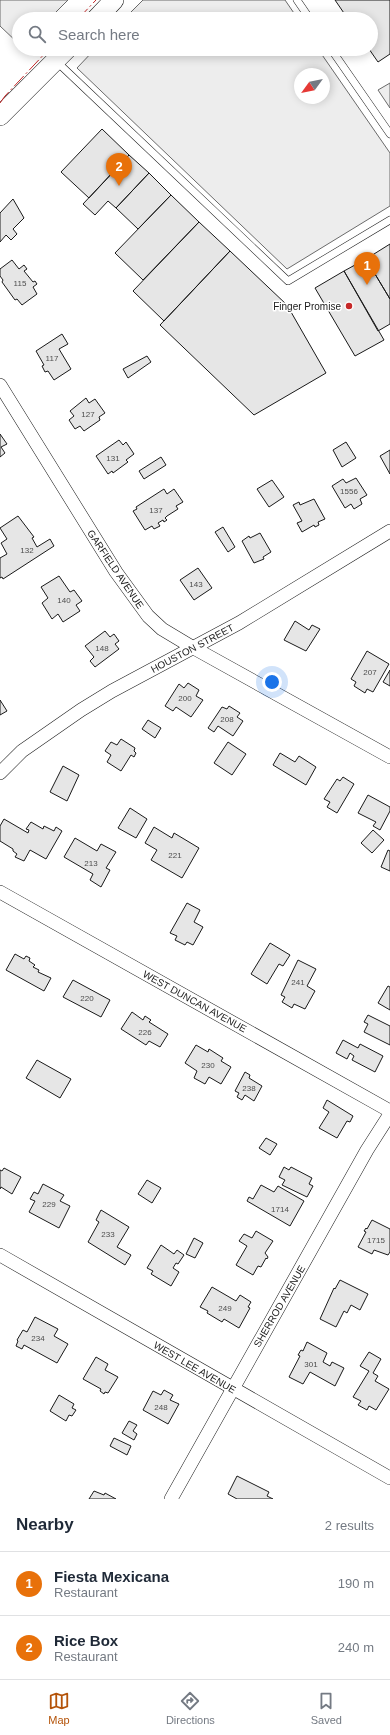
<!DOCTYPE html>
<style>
body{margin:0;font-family:Helvetica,sans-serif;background:#f2f2f3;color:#1f2937}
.compass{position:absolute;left:294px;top:68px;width:36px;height:36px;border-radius:50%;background:#fff;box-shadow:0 2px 10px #0003;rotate:237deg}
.you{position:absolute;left:272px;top:682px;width:14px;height:14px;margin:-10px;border:3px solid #fff;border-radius:50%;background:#1a73e8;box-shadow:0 0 0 6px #1a73e833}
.badge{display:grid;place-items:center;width:26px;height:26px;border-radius:50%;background:#b45309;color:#fff;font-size:13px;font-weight:700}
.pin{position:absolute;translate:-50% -33px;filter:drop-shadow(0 1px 2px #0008)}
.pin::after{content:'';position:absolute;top:21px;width:14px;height:12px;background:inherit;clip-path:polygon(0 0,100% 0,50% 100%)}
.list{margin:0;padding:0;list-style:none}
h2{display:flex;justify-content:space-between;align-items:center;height:52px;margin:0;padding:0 16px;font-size:17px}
h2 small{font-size:13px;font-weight:400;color:#747a83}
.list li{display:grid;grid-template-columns:26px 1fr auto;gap:12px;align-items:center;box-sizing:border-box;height:64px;padding:0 16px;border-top:1px solid #e0e1e3}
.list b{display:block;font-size:15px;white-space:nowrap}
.list p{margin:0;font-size:13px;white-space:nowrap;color:#747a83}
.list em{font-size:13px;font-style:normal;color:#747a83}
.icon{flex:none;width:22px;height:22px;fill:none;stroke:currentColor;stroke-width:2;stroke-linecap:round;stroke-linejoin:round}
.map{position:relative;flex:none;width:390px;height:1499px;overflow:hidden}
.search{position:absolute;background:#fff;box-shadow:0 2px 10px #0003;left:12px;right:12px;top:12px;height:44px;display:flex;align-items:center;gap:10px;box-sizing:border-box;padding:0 14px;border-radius:22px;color:#747a83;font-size:15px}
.sheet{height:180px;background:#fff}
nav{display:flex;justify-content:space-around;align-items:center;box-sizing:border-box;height:56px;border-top:1px solid #e0e1e3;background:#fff;font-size:11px;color:#747a83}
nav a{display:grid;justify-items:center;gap:2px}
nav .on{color:#b45309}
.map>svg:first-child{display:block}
</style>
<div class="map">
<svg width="390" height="1499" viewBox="0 0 390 1499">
<rect width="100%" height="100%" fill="#fff"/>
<path fill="#ededed" stroke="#6a6a6a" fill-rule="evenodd" d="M0 0H68L49 19H19V44L0 26Z
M143 0H285L298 19H124Z
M95 49H318L390 153V206L287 269 77 68ZM300 74H324V98H300Z
M390 83V108L378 90Z"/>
<path fill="#e6e6e6" stroke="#1a1a1a" d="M335 0H390V54L378 62 369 49H371V19H348Z
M102 129 129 155 89 198 61 172Z
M129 155 149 173 116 208 108 201 95 215 83 204Z
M149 173 171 195 138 229 116 208Z
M171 195 199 222 143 280 115 253Z
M13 199 24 218 13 229 17 234 11 240 6 235 0 242V213Z
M199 222 230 251 164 321 133 291Z
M390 244V299L366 259Z
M230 251 287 305 326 373 254 415 160 325Z
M366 259 390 299V324L378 331 344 271Z
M12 260 19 269 24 265 27 269 24 271 33 282 35 281 37 284 33 287 37 294 22 305 17 299 15 300 2 282 3 280 0 276V269Z
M344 271 384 340 355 356 315 288Z
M62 334 68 344 59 349 71 369 54 380 48 371 45 372 42 366 44 365 36 351Z
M147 356 151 362 128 378 123 369Z
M86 398 89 403 95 399 105 413 99 417 100 420 84 431 80 426 75 429 69 420 74 416 70 411Z
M0 434 7 444 1 447 5 453 0 457Z
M119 440 123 445 126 442 134 454 126 460 128 462 113 473 112 471 108 474 96 456Z
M346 442 356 458 342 467 333 450Z
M390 450V474L380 456Z
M161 457 166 465 144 479 139 471Z
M356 478 367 495 360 499 362 504 354 509 351 504 345 508 332 486 343 479 346 483Z
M272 480 284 497 269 507 257 489Z
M164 489 167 494 174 489 183 502 176 506 178 509 167 516 165 518 167 520 164 522 163 520 158 523 160 526 154 529 152 526 145 530 133 511 137 509 136 507Z
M314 499 325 519 318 522 319 525 315 527 314 525 302 532 297 523 302 521 293 505 299 502 300 505Z
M18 516 34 537 32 538 37 547 50 539 54 546 3 579 2 577 0 578V558L7 554 1 543 7 539 0 528Z
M223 527 235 547 228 552 215 532Z
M260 533 271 552 263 557 264 559 254 563 242 541 249 536 250 538Z
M198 568 212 588 194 600 180 580Z
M59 576 70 592 74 590 82 601 76 605 80 611 63 622 58 614 52 619 42 603 48 598 41 587Z
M295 621 309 630 312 625 320 629 306 651 284 640Z
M105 631 110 637 114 634 119 641 115 644 119 649 95 667 90 661 94 657 85 646Z
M367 651 389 664 373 692 367 689 365 693 354 686 356 682 351 679Z
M390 670V686L383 682Z
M188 683 199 690 196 696 203 700 191 717 176 707 173 711 165 706 179 684 184 688Z
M0 700 7 711 0 715Z
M229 706 240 713 237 717 243 721 233 736 218 726 214 732 208 728 222 707 227 709Z
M148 720 161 728 155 738 142 729Z
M121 739 135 748 134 751 136 753 134 757 131 755 121 771 107 762 111 755 105 751 111 742 117 745Z
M228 742 246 754 232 775 214 763Z
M280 753 295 762 299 756 316 767 306 785 273 765Z
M63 766 79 775 67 801 50 792Z
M343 777 354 784 337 813 327 807 330 802 324 799 337 779 340 781Z
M368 795 390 807V811L380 830 373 826 376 822 358 813Z
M130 808 147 819 136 838 118 828Z
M4 819 28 833 29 830 26 829 31 822 43 829 44 826 54 831 56 827 62 831 46 859 30 850 24 861 15 857 17 854 13 851V849L0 841V826Z
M154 827 172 838 174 833 199 848 182 878 151 860 157 850 145 843Z
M373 830 384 840 372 853 361 843Z
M75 838 97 851 101 844 116 852 106 868 110 870 101 887 90 880 93 874 64 857Z
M388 850 390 851V871L381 867Z
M187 903 200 910 194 922 203 927 193 945 187 942 185 945 175 940 177 936 170 933Z
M270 943 290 955 283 966 279 964 267 984 251 974Z
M15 954 24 959 26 956 30 958 29 961 35 965 33 967 39 970 38 972 51 978 44 991 6 970Z
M298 960 316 969 307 986 315 991 305 1009 294 1004 292 1008 282 1002 285 997 281 995Z
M73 980 110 1000 101 1017 63 997Z
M388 986 390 987V1010L378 1003Z
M132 1012 143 1020 145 1016 151 1020 149 1022 168 1034 160 1047 149 1041 146 1045 121 1029Z
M368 1015 390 1026V1045L364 1032 368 1024 364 1022Z
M343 1040 358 1048 360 1044 383 1056 375 1072 352 1060 354 1056 350 1053 347 1059 336 1053Z
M196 1045 208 1052 209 1049 223 1058 221 1061 231 1067 221 1084 209 1077 205 1084 194 1078 197 1071 185 1063Z
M37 1060 71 1079 60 1098 26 1078Z
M245 1072 250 1075 249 1078 262 1086 254 1101 245 1095 242 1100 237 1097 239 1093 235 1091Z
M327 1100 353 1116 350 1122 347 1121 337 1138 319 1128 329 1112 323 1108Z
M266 1138 277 1144 270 1155 259 1148Z
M284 1167 289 1170 291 1167 312 1178 309 1184 313 1186 307 1197 282 1185 285 1180 279 1177Z
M4 1168 21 1177 12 1194 1 1187 0 1189V1170L2 1171Z
M147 1180 161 1188 152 1203 138 1194Z
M43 1184 64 1195 60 1201 70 1206 59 1228 29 1212 35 1201 30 1199 34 1192 38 1194Z
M261 1185 274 1192 278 1186 304 1201 290 1226 247 1201 249 1197 253 1199Z
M101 1210 129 1227 117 1247 131 1255 125 1265 88 1242 99 1222 96 1220Z
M372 1220 390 1229V1252L388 1255 374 1250 372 1254 358 1247 366 1232 364 1231 366 1228 367 1229Z
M256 1231 273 1241 265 1253 268 1257 267 1259 266 1258 261 1267 258 1266 253 1275 236 1265 247 1246 239 1241 244 1234 252 1238Z
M194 1238 203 1243 195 1258 186 1254Z
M161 1245 174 1254 177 1250 184 1255 178 1264 176 1263 173 1268 179 1272 171 1286 151 1274 153 1271 147 1268Z
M340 1280 368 1294 360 1310 351 1305 347 1313 344 1311 336 1327 320 1319 334 1288 335 1289Z
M212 1287 236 1301 240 1295 251 1302 248 1307 250 1308 239 1328 224 1319 222 1322 207 1313 208 1311 200 1307Z
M35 1317 58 1329 54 1336 68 1344 57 1363 24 1345 22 1349 16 1346 18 1341 17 1340 23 1330 27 1332Z
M307 1342 327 1353 323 1362 330 1366 332 1362 344 1368 335 1386 310 1372 303 1384 289 1377 300 1356 298 1355 301 1350 303 1351Z
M369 1352 381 1359 373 1373 378 1376 375 1381 389 1389 376 1410 369 1406 367 1410 358 1405 361 1401 353 1397 369 1371 360 1366Z
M96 1357 108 1364 105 1370 118 1377 108 1393 105 1392 104 1394 100 1391 101 1389 83 1379Z
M164 1390 173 1395 170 1400 179 1404 168 1424 143 1410 153 1391 161 1395Z
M59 1395 74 1404 72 1408 76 1410 72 1416 69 1415 66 1421 50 1411Z
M129 1421 137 1425 133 1431 137 1434 134 1440 122 1433Z
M114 1438 131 1446 127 1455 110 1446Z
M237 1476 269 1492 267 1496 273 1499H237L228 1494Z
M94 1491 104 1495 105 1493 116 1499H89Z"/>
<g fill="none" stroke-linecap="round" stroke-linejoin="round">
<defs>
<path id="service" d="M297 0 310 19
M331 49 390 134
M56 61 288 281 390 220"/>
<path id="minor" d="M0 385 116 572 148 616 162 629 192 647 390 757
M0 773 22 751 81 710 112 691 239 623 390 531
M0 892 390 1111
M0 1255 390 1478
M171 1499 367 1150 390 1114"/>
<path id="secondary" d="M96 19 114 0
M0 116 67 49"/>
</defs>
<use href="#service" stroke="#1a1a1a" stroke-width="8"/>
<use href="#minor" stroke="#1a1a1a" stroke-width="14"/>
<use href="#secondary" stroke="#1a1a1a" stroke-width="20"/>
<use href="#service" stroke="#fff" stroke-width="7"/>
<use href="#minor" stroke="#fff" stroke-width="13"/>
<use href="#secondary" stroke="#fff" stroke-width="19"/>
<path stroke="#c62828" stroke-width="1" stroke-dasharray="14 3 2 3" stroke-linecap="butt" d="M78 19 96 0
M0 103 5 96 49 49"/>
</g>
<circle fill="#c62828" stroke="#fff" stroke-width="1.5" cx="349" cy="306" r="4"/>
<g text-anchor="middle" stroke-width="3" stroke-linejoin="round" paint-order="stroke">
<g font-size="8" fill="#4d4d4d">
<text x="20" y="286">115</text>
<text x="52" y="361">117</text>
<text x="88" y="417">127</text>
<text x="113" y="461">131</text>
<text x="349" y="494">1556</text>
<text x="156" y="513">137</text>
<text x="27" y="553">132</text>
<text x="196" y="587">143</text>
<text x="64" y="603">140</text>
<text x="102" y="651">148</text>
<text x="370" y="675">207</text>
<text x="185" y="701">200</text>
<text x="227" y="722">208</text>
<text x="175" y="858">221</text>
<text x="91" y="866">213</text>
<text x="298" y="985">241</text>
<text x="87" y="1001">220</text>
<text x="145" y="1035">226</text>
<text x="208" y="1068">230</text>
<text x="249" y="1091">238</text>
<text x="49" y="1207">229</text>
<text x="280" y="1212">1714</text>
<text x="108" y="1237">233</text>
<text x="376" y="1243">1715</text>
<text x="225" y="1311">249</text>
<text x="38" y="1341">234</text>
<text x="311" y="1367">301</text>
<text x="161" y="1410">248</text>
</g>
<g font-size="10" fill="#1a1a1a" stroke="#fff" text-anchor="end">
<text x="341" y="310">Finger Promise</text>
</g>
<g font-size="10" fill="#1a1a1a" stroke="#fff">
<text transform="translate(116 569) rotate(56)" y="4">GARFIELD AVENUE</text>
<text transform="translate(192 648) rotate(-28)" y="4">HOUSTON STREET</text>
<text transform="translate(195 1001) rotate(29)" y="4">WEST DUNCAN AVENUE</text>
<text transform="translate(279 1306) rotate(-60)" y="4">SHERROD AVENUE</text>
<text transform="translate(195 1367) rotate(30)" y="4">WEST LEE AVENUE</text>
</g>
</g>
</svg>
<svg class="compass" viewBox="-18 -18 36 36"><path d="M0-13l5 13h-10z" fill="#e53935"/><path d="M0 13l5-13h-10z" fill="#747a83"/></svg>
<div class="you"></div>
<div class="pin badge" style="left:367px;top:285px;background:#e8710a">1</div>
<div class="pin badge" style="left:119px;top:186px;background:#e8710a">2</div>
<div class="search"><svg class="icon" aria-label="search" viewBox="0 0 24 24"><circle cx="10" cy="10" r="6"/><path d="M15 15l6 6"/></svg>Search here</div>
</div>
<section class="sheet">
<h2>Nearby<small>2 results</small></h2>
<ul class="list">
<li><span class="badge" style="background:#e8710a">1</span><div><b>Fiesta Mexicana</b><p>Restaurant</p></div><em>190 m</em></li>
<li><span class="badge" style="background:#e8710a">2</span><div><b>Rice Box</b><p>Restaurant</p></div><em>240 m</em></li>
</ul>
</section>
<nav>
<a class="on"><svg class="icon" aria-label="map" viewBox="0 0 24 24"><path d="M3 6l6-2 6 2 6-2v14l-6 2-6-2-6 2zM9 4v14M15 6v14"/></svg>Map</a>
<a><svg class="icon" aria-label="directions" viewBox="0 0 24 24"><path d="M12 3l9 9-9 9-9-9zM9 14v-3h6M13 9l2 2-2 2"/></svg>Directions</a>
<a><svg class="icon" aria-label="saved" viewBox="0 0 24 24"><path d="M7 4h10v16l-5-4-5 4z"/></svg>Saved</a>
</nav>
